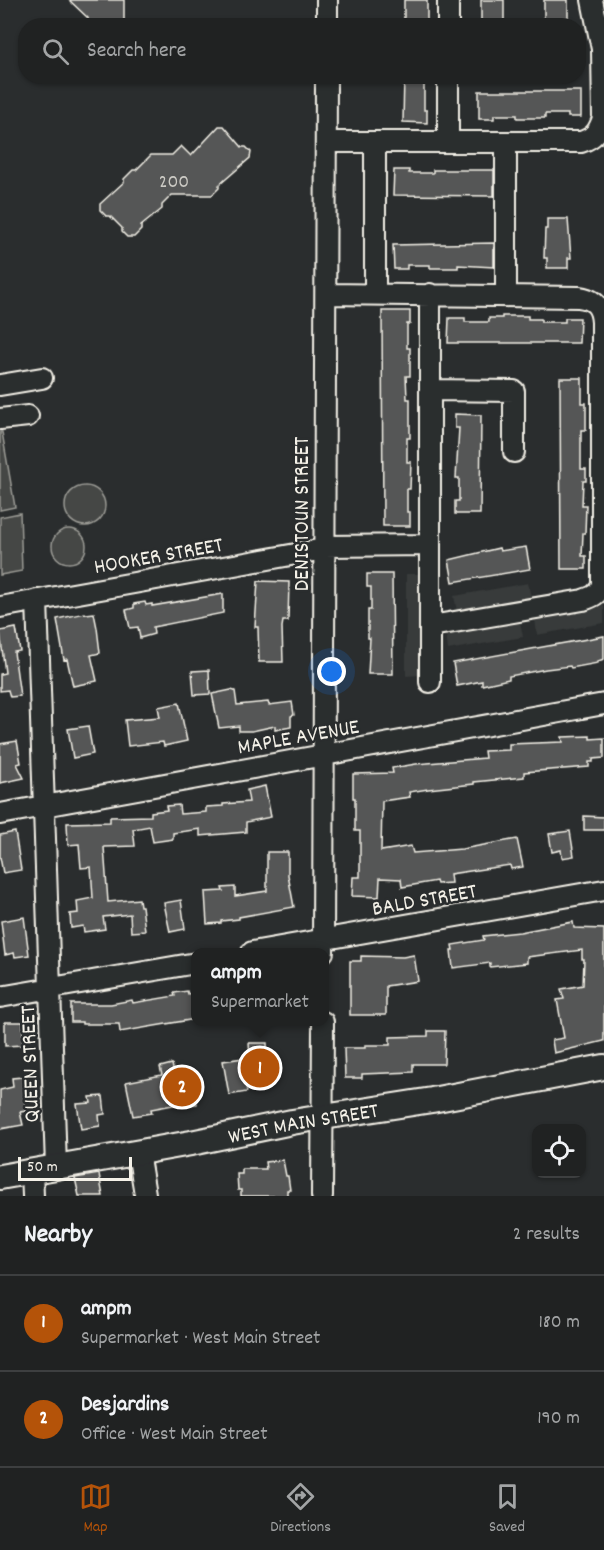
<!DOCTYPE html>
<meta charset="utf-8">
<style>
body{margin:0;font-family:Dekko,sans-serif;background:#282a2a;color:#f1f3f6}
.controls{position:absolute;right:18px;bottom:18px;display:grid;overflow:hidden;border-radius:12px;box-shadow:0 2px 4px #0004}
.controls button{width:54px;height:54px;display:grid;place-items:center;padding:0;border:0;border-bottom:2px solid #3d3f40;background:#202222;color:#f1f3f6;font:30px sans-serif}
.scale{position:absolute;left:18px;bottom:15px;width:114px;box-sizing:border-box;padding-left:6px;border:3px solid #f4f1e8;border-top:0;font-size:16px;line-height:21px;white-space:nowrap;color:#f4f1e8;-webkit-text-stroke:4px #2a2d2e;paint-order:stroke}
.you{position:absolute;left:332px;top:672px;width:21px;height:21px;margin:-15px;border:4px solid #fff;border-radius:50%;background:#1a73e8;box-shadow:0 0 0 9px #1a73e833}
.badge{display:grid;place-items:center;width:39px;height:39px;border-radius:50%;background:#b45309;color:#fff;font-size:20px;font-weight:700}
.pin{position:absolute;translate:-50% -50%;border:3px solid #fff;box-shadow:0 2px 6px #0006}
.popup{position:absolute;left:191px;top:948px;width:138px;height:78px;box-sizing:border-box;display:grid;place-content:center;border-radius:12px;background:#202222;filter:drop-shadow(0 2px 4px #0005);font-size:20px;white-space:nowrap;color:#a2a4a5}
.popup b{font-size:22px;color:#f1f3f6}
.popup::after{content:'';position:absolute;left:50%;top:100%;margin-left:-12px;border:12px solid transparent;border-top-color:#202222}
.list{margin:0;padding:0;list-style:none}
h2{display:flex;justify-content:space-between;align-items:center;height:78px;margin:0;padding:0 24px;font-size:26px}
h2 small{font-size:20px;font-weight:400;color:#a2a4a5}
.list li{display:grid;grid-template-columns:39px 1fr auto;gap:18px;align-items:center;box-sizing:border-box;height:96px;padding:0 24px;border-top:2px solid #3d3f40}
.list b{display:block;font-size:22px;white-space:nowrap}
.list p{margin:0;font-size:20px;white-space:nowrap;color:#a2a4a5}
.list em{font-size:20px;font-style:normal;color:#a2a4a5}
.icon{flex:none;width:33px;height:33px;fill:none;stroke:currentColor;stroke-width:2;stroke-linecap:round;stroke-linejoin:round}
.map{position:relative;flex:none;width:604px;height:1196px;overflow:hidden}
.search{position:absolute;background:#202222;box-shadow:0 2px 4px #0004;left:18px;right:18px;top:18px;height:66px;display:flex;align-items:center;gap:15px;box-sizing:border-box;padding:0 21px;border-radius:24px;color:#a2a4a5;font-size:22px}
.sheet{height:270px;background:#202222}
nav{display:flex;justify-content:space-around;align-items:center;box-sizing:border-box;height:84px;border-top:2px solid #3d3f40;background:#202222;font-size:16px;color:#a2a4a5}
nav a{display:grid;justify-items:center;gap:3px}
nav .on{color:#b45309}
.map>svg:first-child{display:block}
</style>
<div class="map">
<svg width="604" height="1196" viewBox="0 0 604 1196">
<rect width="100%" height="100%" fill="#2a2d2e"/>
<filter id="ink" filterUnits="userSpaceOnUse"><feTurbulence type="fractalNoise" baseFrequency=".0167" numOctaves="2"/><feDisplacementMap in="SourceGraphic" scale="12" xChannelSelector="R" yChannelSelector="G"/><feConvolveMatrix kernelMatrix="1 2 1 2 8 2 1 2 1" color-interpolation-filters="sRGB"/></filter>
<g filter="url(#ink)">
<path fill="#373a3a" d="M406 574H422L421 675 406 676Z
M528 583 531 598 457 612 454 596Z
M604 606V623L537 635 535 619Z
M520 621 523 637 448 650 446 635Z"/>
<path fill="#444645" stroke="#9c9c96" stroke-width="1.5" d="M0 432H2L15 507 0 510Z
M65 506a20 20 0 1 1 40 0a20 20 0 1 1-40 0Z
M20 513 22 571 0 575V517Z
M52 546a17 17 0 1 1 34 0a17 17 0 1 1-34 0Z"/>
<path fill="#555756" stroke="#f4f1e8" stroke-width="1.5" d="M69 0H124V26H88V18Z
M404 0H427V26H404Z
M481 0H504V26H481Z
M544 0H568V26H544Z
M404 76H424V110H427V123L403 122Z
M479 91H581V117H568V114H545V118H517V115H494V119H479Z
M219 126H224L242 147H246L251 152 250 158 219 185V188L212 195H172L162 205V209L141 226V230L134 237H127L122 232V228L110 216H106L100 210V204L124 182V179L133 170H136L151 155H172L181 146 191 156Z
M394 170H409V173H433V170H494V196L393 195Z
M547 219H568L571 258H568V268H547V258H544L545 229H547Z
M494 243V267L458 265V268H430V265H407V269H394L393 245Z
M382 311H410V324H407V348H410V376H406L407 399H410V438H407V462H411L410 489H407V512H410V526H383Z
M502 316H528V319H541V322H565V318H580L579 343H448L449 318H465V322H489V318H502Z
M560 378H582V403H586V430H581V469H586V481H583L582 505H586L585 533H583L582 556H586V569H561Z
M455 414 481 415 480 514H455V501H459V478H456L459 428H455Z
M526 547 530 569 453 582 449 560 499 548 500 551Z
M367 574H392L393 674H368L370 638H368V610H371V587H367Z
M258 581 289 582 288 621H283L282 627 283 662H259L258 627H255Z
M223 594V613L153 627 154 634 140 638 138 627 130 628 126 610 134 608V604L145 602 146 605 152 604V606Z
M85 613 86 614 94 613 97 628 100 653 91 655 97 681 73 686 67 659 64 660 57 619Z
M16 628 20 651 14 652 20 696 10 697 8 690 0 691V674L5 673 0 631Z
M604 636V659L598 661V663L571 668 570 666 546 669 509 676V679L482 685V681L457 686 453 663Z
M209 670 210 694 194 695 192 671Z
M231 690 235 691 237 705 268 702 269 705 292 702 294 715 291 716V727L275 730V726L252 731H239V726L219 728 212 694Z
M179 703 187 741 164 746 163 742 128 746 125 720 160 717 158 707Z
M88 726 93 754 73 758 68 729Z
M590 736V739L604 738V758L593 759V762H589V767L524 772V777L474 782V784L428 789 409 792 410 797 382 801 381 851 411 846 413 853 462 849 517 839 523 867 511 869 510 865 450 874 451 883 437 884 436 881 402 887 401 879 380 878 379 897 352 896 353 877H360V831H355V798H353V774L393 773 392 768 416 764 485 758 484 751 509 750V744L563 742 562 737Z
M17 741 21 763 17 764 24 778 0 783V744Z
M265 786 271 817 246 822V832L200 836V829L173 833V839L153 842 150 826 133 829 135 846 104 847 108 902 139 899 140 906H142L145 931 131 932 130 914 103 917 105 929 84 932 83 926 71 928 70 914 78 913 77 901 93 898 91 867 81 868 79 844 68 845 67 823 110 822V817L151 816V812L167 810 166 806 179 805 180 814 206 812V807L223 806V804L249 802 247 790Z
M584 816 604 817V830H584Z
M570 831 574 856 562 858 561 850 552 852 549 834Z
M15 832 21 870 3 873 0 857V835Z
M267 852H288V875L294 907 239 917V919L221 921V923L207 924 205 892 223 891 222 888 235 887V896L267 891Z
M181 900 185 929 170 932 164 903Z
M24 917 29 955 15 957 14 953 5 955 1 921Z
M573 922 574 928 604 929V1041L554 1053 552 1040 564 1038 557 1000 564 999 561 989 583 985 584 959H582V950L527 957V963L490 967V963L453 968 451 950H453L452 945 484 940 483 936 520 932Z
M414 955 418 981 386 986V1015H350V961H361V956L403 957Z
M187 991 188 994 195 993V1019L120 1032 119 1024H82V1022H71V1004H111L132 1000 133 1003 175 996 174 993Z
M5 1022H23V1045L5 1046Z
M428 1031H445L444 1064H413V1072L362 1074V1078H345L344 1048H365V1045H390V1037L428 1036Z
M249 1043H267L268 1086H246L247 1092 229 1095 223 1061 250 1057Z
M172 1064 174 1074 194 1071 199 1093 195 1094 197 1104 184 1106V1103L151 1109 152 1113 133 1116 126 1082 162 1075 160 1067Z
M33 1076V1091L24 1092 27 1111 20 1112 23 1125 0 1129V1090L13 1087 12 1078Z
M103 1096 105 1114 99 1115 100 1126 81 1129 77 1104 91 1103 90 1097Z
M283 1160 286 1176H288L290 1190H287V1196H241V1190H238L237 1174H242V1169H266L265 1162Z
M99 1174 103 1196H79L75 1178Z"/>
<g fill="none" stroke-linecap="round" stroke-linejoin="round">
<defs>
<path id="minor" d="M327 26V0
M448 26V0
M326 142H581C594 138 599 131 603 118L602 49 592 0
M375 142V294
M448 142V76
M326 294 579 297C595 299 601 307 602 322V585C598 595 592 597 583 600L431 626
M506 295V142
M0 385 42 378
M430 390 514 391V452
M0 419 28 416
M324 546 430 545
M37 600 56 1167
M0 607 324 549
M430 682V294
M0 814 604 704
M252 952 604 890
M323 952 326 76
M0 997 196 963
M138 1152 145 1194
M32 1171 33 1196
M322 1196 323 1022"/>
<g id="major">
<path id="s1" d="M0 1177 191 1143 292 1122 432 1100 604 1067"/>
</g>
</defs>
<use href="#minor" stroke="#f4f1e8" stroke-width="24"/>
<use href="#major" stroke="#f4f1e8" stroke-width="28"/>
<use href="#minor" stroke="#2a2d2e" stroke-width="20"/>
<use href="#major" stroke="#2a2d2e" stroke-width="24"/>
</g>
</g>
<g text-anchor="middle" stroke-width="5" stroke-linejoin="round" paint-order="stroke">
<g font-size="20" fill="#cccac4">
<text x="174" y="187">200</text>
</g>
<g font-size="22" fill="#f4f1e8" stroke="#2a2d2e">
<text transform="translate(300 514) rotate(-90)" y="8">DENISTOUN STREET</text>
<text transform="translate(158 554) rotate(-10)" y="8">HOOKER STREET</text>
<text transform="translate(298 735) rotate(-10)" y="8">MAPLE AVENUE</text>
<text transform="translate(424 898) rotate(-10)" y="8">BALD STREET</text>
<text transform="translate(28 1064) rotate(-92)" y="8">QUEEN STREET</text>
<text dy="8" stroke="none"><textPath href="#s1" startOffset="308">WEST MAIN STREET</textPath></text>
</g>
</g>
</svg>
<div class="controls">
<button><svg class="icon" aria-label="locate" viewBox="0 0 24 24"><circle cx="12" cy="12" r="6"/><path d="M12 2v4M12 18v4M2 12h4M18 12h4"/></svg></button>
</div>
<div class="scale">50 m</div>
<div class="you"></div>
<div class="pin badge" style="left:260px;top:1068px">1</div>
<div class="popup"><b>ampm</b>Supermarket</div>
<div class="pin badge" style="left:182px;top:1087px">2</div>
<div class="search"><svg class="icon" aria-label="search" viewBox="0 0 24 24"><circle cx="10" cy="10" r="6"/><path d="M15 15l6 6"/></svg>Search here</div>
</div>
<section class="sheet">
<h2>Nearby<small>2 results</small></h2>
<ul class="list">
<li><span class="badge">1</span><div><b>ampm</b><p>Supermarket · West Main Street</p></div><em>180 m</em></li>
<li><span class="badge">2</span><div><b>Desjardins</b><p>Office · West Main Street</p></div><em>190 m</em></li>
</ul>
</section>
<nav>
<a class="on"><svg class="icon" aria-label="map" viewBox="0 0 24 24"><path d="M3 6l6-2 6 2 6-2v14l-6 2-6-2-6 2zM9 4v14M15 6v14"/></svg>Map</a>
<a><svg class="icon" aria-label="directions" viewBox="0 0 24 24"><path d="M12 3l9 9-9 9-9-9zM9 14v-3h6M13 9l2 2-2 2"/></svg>Directions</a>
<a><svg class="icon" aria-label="saved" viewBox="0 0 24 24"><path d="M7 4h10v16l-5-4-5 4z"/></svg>Saved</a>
</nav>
